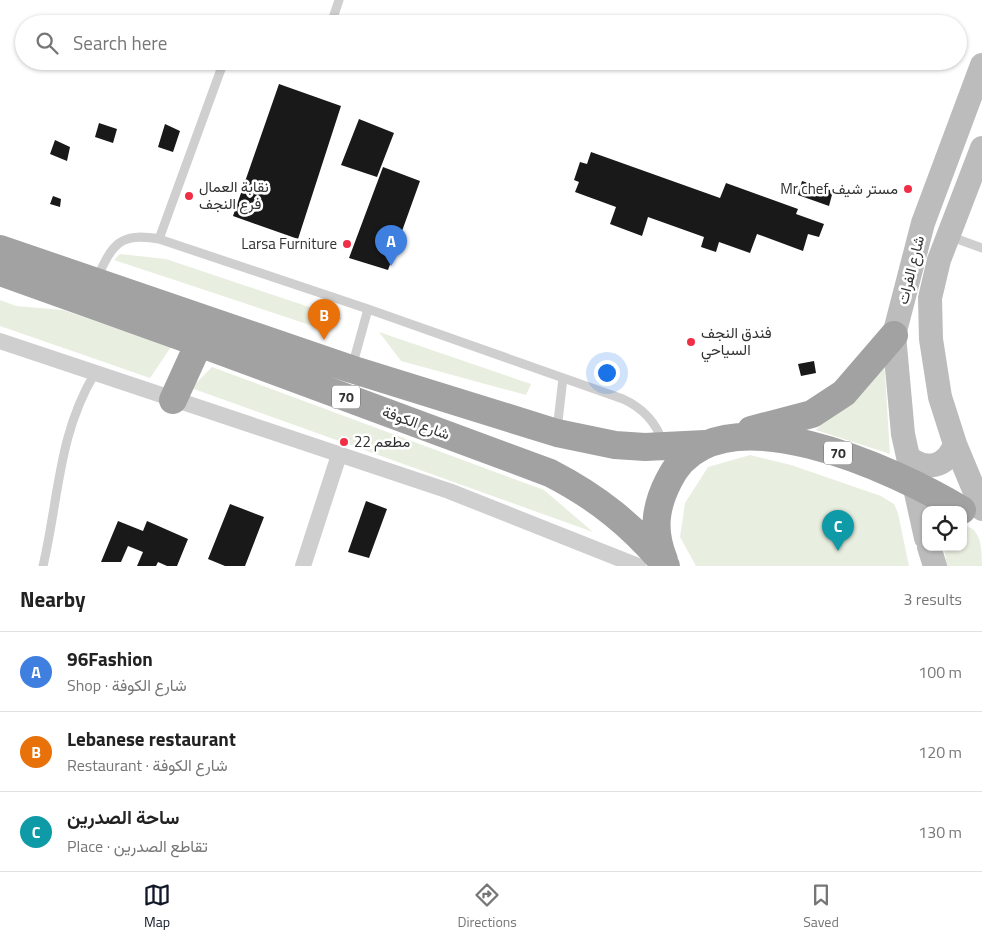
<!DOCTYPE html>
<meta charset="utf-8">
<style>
body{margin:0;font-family:"Titillium Web",Vazirmatn,sans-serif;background:#f2f2f2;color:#222}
.controls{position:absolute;right:15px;bottom:15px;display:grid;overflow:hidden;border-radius:10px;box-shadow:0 1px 4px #0004}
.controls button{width:45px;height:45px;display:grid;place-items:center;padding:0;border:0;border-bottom:1px solid #e0e0e0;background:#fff;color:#222;font:25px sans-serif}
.you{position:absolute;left:606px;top:372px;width:18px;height:18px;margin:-12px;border:4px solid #fff;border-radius:50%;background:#1a73e8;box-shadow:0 0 0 8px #1a73e833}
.badge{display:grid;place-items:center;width:32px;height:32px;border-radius:50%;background:#111827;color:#fff;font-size:16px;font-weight:700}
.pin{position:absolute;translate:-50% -41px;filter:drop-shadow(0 1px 2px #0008)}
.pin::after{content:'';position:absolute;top:26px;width:18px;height:15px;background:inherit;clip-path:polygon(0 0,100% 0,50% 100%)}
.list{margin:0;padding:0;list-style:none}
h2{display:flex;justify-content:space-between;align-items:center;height:65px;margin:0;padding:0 20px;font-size:21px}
h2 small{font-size:16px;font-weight:400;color:#767676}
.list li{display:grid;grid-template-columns:32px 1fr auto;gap:15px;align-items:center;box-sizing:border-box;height:80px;padding:0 20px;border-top:1px solid #e0e0e0}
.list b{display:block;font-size:19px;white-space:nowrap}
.list p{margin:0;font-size:16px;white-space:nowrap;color:#767676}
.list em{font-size:16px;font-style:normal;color:#767676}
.icon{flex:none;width:28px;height:28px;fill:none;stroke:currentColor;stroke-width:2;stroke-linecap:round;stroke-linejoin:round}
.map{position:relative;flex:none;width:982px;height:566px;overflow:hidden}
.search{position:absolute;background:#fff;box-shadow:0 1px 4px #0004;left:15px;right:15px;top:15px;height:55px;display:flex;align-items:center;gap:12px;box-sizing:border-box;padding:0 18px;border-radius:28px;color:#767676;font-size:19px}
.sheet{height:305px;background:#fff}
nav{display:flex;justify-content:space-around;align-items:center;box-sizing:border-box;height:70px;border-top:1px solid #e0e0e0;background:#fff;font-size:14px;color:#767676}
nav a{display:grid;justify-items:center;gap:2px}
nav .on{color:#111827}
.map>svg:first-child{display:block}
</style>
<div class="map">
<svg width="982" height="566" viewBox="0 0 982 566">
<rect width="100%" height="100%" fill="#fff"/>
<path fill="#e9efe0" d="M120 254 166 259 342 318 331 332 114 260Z
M0 300 16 306 63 310 171 347 150 378 0 326Z
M379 332 531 384 526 395 401 361Z
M884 358 890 454 816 430Z
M212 367 544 490 593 532 191 388Z
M750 455 791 465 881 496 894 504 898 513 909 566H696L680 537 685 503 708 467Z
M963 526C982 526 982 552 982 566H947L944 547H963Z"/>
<path fill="#191919" d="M279 84 341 106 298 239 233 216Z
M359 119 394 133 377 177 341 165Z
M99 123 117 129 113 143 95 137Z
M165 124 180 131 173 152 158 147Z
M55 140 70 147 67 161 50 154Z
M591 152 720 198 726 183 798 209 796 214 824 224 819 237 808 234 803 251 757 234 750 253 719 242 716 252 701 247 704 237 648 217 642 236 610 224 616 207 575 192 579 182 574 180 580 162 587 164Z
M383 167 420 181 388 270 349 258Z
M802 181 833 191 829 206 798 195Z
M53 196 61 199 60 207 50 204Z
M814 361 816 373 801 376 798 364Z
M366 501 387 509 369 558 348 552Z
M230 504 264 517 245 566H225L208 559Z
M118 521 143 531 147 521 188 539 177 566H167L158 562 156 566H137L143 552 128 546 121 562H101Z"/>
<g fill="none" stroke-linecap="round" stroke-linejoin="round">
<path stroke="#cfcfcf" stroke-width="9" d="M331 24 339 0
M299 61 305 64 314 61
M949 236 982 248
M159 239 224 61
M97 278C113 244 119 232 159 239L368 309 623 399C643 408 656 422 663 443
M352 367 368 309
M557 430 563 378
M43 566C59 498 58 434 95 373"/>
<path stroke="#cfcfcf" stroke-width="16" d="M0 341 449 491 638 566
M303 566 339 455"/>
<path stroke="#bcbcbc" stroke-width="24" d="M982 148 939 260 930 298 931 339 940 397 955 444 982 509
M908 457C926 472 947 467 955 444
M926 538 903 434 894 335 923 223 982 65
M929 547 935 566"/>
<path stroke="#a2a2a2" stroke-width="28" d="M0 249 351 369 557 433 615 445 645 447 705 444
M0 272 199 343 550 473C597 497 633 526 666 566
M173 400 199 343
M751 430 812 414 844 393 894 335
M664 560C652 531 655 507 669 480 716 384 899 472 962 510"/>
</g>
<g fill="#f02e45" stroke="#fff" stroke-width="2">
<circle cx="908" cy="189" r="5"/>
<circle cx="189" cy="196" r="5"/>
<circle cx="347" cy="244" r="5"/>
<circle cx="691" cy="342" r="5"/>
<circle cx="344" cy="442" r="5"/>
</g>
<g text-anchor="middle" stroke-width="5" stroke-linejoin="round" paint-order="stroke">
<g fill="#fff" stroke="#707070" stroke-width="1">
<rect x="332" y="385.5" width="28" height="23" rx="4"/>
<rect x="824" y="441.5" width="28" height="23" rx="4"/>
</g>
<g font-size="14" font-weight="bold" fill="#323232">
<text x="346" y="402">70</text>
<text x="838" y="458">70</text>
</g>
<g font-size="15" fill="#323232" stroke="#fff" text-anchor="start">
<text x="199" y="192">نقابة العمال<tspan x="199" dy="17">فرع النجف</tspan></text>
<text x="898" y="194" text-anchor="end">Mr chef مستر شيف</text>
<text x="337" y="249" text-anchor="end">Larsa Furniture</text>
<text x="701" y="338">فندق النجف<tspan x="701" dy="17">السياحي</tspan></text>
<text x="354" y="447">مطعم 22</text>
</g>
<g font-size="15" fill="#323232" stroke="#fff">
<text transform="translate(911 270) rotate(-76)" y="5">شارع الفرات</text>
<text transform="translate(416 423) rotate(20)" y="5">شارع الكوفة</text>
</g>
</g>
</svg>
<div class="controls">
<button><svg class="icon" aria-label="locate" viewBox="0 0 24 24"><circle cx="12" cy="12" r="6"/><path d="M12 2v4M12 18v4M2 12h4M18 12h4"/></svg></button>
</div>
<div class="you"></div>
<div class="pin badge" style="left:391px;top:266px;background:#3f7fe0">A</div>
<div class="pin badge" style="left:324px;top:340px;background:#e8710a">B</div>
<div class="pin badge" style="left:838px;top:551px;background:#0f9aa8">C</div>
<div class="search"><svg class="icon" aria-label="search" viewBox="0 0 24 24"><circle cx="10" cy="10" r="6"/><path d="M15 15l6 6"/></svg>Search here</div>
</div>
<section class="sheet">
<h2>Nearby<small>3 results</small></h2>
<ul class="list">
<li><span class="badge" style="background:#3f7fe0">A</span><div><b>96Fashion</b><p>Shop · شارع الكوفة</p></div><em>100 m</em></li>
<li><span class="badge" style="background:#e8710a">B</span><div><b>Lebanese restaurant</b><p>Restaurant · شارع الكوفة</p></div><em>120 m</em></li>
<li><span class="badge" style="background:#0f9aa8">C</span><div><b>ساحة الصدرين</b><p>Place · تقاطع الصدرين</p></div><em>130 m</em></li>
</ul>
</section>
<nav>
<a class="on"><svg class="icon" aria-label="map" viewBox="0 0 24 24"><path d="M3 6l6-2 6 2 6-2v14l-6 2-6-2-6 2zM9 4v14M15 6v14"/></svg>Map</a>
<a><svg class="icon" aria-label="directions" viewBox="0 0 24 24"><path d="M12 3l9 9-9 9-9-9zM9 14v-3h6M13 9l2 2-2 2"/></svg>Directions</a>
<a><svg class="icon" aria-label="saved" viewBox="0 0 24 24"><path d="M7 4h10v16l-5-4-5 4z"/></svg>Saved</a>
</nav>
